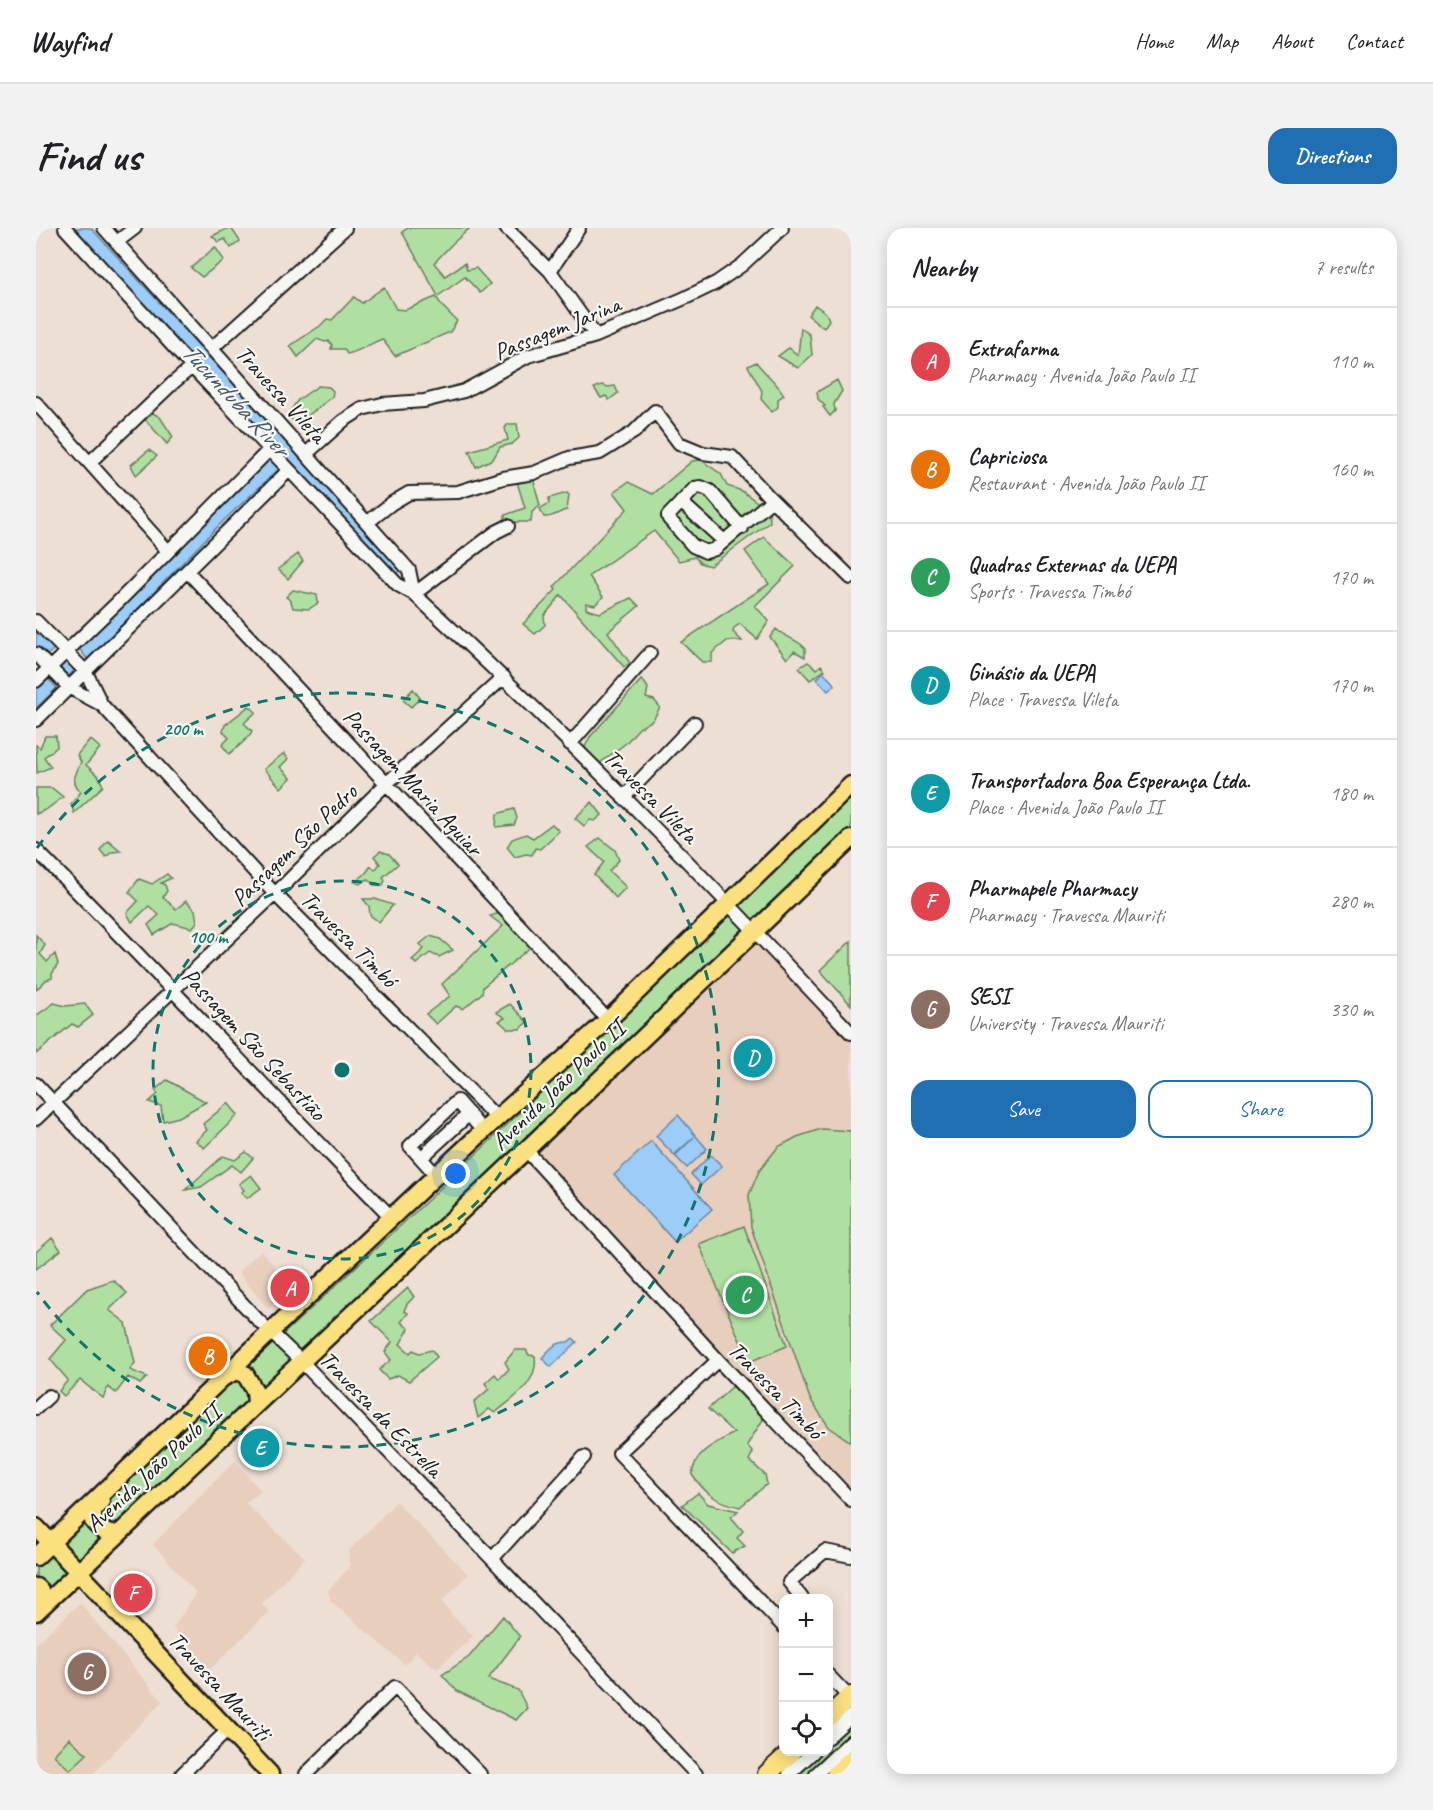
<!DOCTYPE html>
<meta charset="utf-8">
<style>
body{margin:0;font-family:Caveat,sans-serif;background:#f2f2f2;color:#202124}
.controls{position:absolute;right:18px;bottom:18px;display:grid;overflow:hidden;border-radius:12px;box-shadow:0 3px 15px #0003}
.controls button{width:54px;height:54px;display:grid;place-items:center;padding:0;border:0;border-bottom:2px solid #e0e0e0;background:#fff;color:#202124;font:30px sans-serif}
.you{position:absolute;left:420px;top:946px;width:21px;height:21px;margin:-15px;border:4px solid #fff;border-radius:50%;background:#1a73e8;box-shadow:0 0 0 9px #1a73e833}
.badge{display:grid;place-items:center;width:39px;height:39px;border-radius:50%;background:#1f6fb2;color:#fff;font-size:20px;font-weight:700}
.pin{position:absolute;translate:-50% -50%;border:3px solid #fff;box-shadow:0 2px 6px #0006}
.list{margin:0;padding:0;list-style:none}
h2{display:flex;justify-content:space-between;align-items:center;height:78px;margin:0;padding:0 24px;font-size:26px}
h2 small{font-size:20px;font-weight:400;color:#757577}
.list li{display:grid;grid-template-columns:39px 1fr auto;gap:18px;align-items:center;box-sizing:border-box;height:108px;padding:0 24px;border-top:2px solid #e0e0e0}
.list b{display:block;font-size:22px;white-space:nowrap}
.list p{margin:0;font-size:20px;white-space:nowrap;color:#757577}
.list em{font-size:20px;font-style:normal;color:#757577}
.actions{display:flex;gap:12px;padding:18px 24px}
.actions a{flex:1;padding:14px 0;border:2px solid #1f6fb2;border-radius:18px;text-align:center;font-size:21px;color:#1f6fb2}
.actions .main{background:#1f6fb2;color:#fff}
.icon{flex:none;width:33px;height:33px;fill:none;stroke:currentColor;stroke-width:2;stroke-linecap:round;stroke-linejoin:round}
.map{position:relative;flex:none;width:815px;height:1546px;overflow:hidden;border-radius:18px}
header{display:flex;align-items:center;gap:36px;box-sizing:border-box;height:84px;padding:0 30px;background:#fff;border-bottom:2px solid #e0e0e0}
header strong{font-size:28px}
nav{display:flex;gap:33px;margin-inline-start:auto;font-size:21px}
.intro{display:flex;align-items:center;justify-content:space-between;box-sizing:border-box;height:144px;padding:0 36px}
h1{margin:0;font-size:42px}
.button{padding:15px 27px;border-radius:18px;background:#1f6fb2;color:#fff;font-size:21px;font-weight:700}
main{display:flex;gap:36px;padding:0 36px}
aside{flex:1;background:#fff;border-radius:18px;box-shadow:0 3px 15px #0003}
.map>svg:first-child{display:block}
</style>
<header>
<strong>Wayfind</strong>
<nav><a>Home</a><a>Map</a><a>About</a><a>Contact</a></nav>
</header>
<div class="intro"><h1>Find us</h1><a class="button">Directions</a></div>
<main>
<div class="map">
<svg width="815" height="1546" viewBox="0 0 815 1546">
<rect width="100%" height="100%" fill="#eddfd3"/>
<filter id="ink" filterUnits="userSpaceOnUse"><feTurbulence type="fractalNoise" baseFrequency=".0167" numOctaves="2"/><feDisplacementMap in="SourceGraphic" scale="12" xChannelSelector="R" yChannelSelector="G"/><feConvolveMatrix kernelMatrix="1 2 1 2 8 2 1 2 1" color-interpolation-filters="sRGB"/></filter>
<g filter="url(#ink)">
<path fill="#e7cebd" d="M718 702 815 805V1269L500 925 620 796Z
M225 1023 257 1058 232 1081 202 1044Z
M199 1233 225 1263 209 1275 269 1330 226 1375 233 1384 174 1441 137 1400 160 1365 117 1316Z
M360 1274 432 1346 406 1373 416 1387 437 1408 401 1441 379 1423 378 1428 368 1436 295 1373 292 1363 315 1337 312 1324Z
M44 1375 126 1473 57 1546H0V1416Z"/>
<path fill="#b0e0a1" stroke="#667e5e" stroke-width="1.5" d="M193 0H195L204 13 195 20 189 11 183 14 176 8Z
M372 0H434L416 16 398 35 409 48 429 35 431 42 440 40 454 56 444 65 429 49 402 68 366 4Z
M179 19 188 32 166 49 155 40Z
M348 59 360 81 369 82 400 69 407 79 421 93 414 104 359 128 346 111C333 116 325 123 311 126L308 121H295L296 117 293 113 289 114 281 111 262 129 254 118 284 98 291 91 296 92 318 69 326 75Z
M779 77 790 85 793 92 788 100 772 87Z
M765 100 774 107 776 127 762 140 742 128 753 120 762 127Z
M720 134C729 146 741 154 748 167L742 171V179L736 184 725 171 726 163 712 138Z
M801 152 806 163 798 176 799 183 794 188 787 179 789 178 782 171 781 164Z
M566 157 572 159 579 158 582 165 573 172 570 168 565 170 558 160Z
M282 158 293 159 297 163 296 169 261 196 252 188V186L262 172Z
M115 184 124 189 137 209 131 216 106 188Z
M472 196H481L483 210 476 216 464 219 457 231 440 239 433 223 472 212 469 200Z
M113 222 121 228 100 247 95 237Z
M665 232 685 246 691 258 706 263 733 283 734 294 674 338 664 335 659 329 643 333 618 303 553 348 567 369 559 377 550 375V381L564 385 595 370 603 378 572 404 594 435 588 439 525 367 508 388 509 397 499 406 487 396 520 362 518 359 591 281 578 264 592 254 617 266 656 233Z
M492 249 497 250 504 278 496 284 495 294H480L469 297V287L489 280 481 254Z
M531 265 533 267 531 282C523 283 518 290 508 289L504 281 513 275V270Z
M728 309 759 338 719 378 733 393 721 411 704 396 698 400 697 404 706 413H691L676 425V434H666L645 414 733 356 709 323Z
M262 326 267 333 252 351 242 341Z
M257 362 281 367 282 375 273 381 257 380 255 373 250 369Z
M740 401C750 410 761 411 769 420V429L758 423 751 431 734 409Z
M772 434 781 441 785 437 789 442 774 452 763 440Z
M606 451 612 460 610 470 618 472 624 479 617 492 603 500 590 515 560 538 547 523 554 509Z
M377 461 384 470 375 479 367 472Z
M213 478 220 484 208 495 216 503C213 510 200 521 193 526L186 517 193 510 187 503 189 497Z
M9 508H20L21 519 8 529 15 539 1 545 0 517 4 520Z
M54 511 64 520 50 537 63 549 67 558 38 585 35 576 45 564C34 552 39 548 45 534L41 527Z
M248 525 252 531 244 539 255 550 245 560 228 541Z
M0 560H16L27 569 11 581 0 586Z
M815 569V605L9 1370 0 1353V1339L152 1194 390 974Z
M556 574 566 587 559 593 554 592 548 598 539 590Z
M478 581 481 590 478 597 460 599 461 586Z
M516 596 523 603 504 621 499 620 496 627 490 626 479 629 471 619 476 611 490 606 497 610Z
M564 610 579 622 583 632 573 643 590 659 580 670 558 647 568 634 552 619Z
M72 612 85 623 76 624 70 629 64 622Z
M344 623 353 626 362 636 347 649 349 652 347 657H338L332 651 324 656 319 654 329 646 335 638 339 642 344 636 338 628Z
M131 646 135 650 125 655 129 657 131 663 127 669 140 681 150 673 159 682 161 694 156 700 137 695 118 707 112 697 123 687 113 678 96 694 91 685 102 673 93 664 103 651 116 656Z
M327 671H339L357 677 343 694 334 687 333 678Z
M467 684 497 717 447 759 446 765 427 781 420 778 400 796 390 786 414 768 406 756 467 698 454 688Z
M0 707 9 717 4 726 11 734 19 726 22 736 16 746V750L10 752 0 762Z
M394 708 404 711 417 722 403 729 394 725 380 736 376 732 388 721 384 716Z
M815 713V777L784 742Z
M18 775 29 778 49 776 57 787 42 799 36 796 0 826V788Z
M474 776 491 794 484 801H472L463 793 469 790 460 784Z
M131 852 170 874 143 889 127 893 125 878 113 874 122 866 119 862Z
M192 875 202 887 168 920 160 913 171 902 167 896Z
M785 901 815 903V1214L793 1199 774 1171 715 999 713 967 723 943 742 919 761 909Z
M210 924 217 930 205 944 196 937 165 959 149 962 187 928 199 932Z
M215 947 225 960 211 970 205 964 208 962 203 956Z
M708 998 751 1118 713 1134 663 1016Z
M16 1010 25 1022 0 1041V1024Z
M77 1052 91 1065 73 1082 90 1095 99 1135 94 1142 111 1149 104 1156 92 1149 80 1165 72 1159 67 1170 44 1152 28 1168 23 1163 32 1152 14 1131 30 1112 14 1097 51 1061Z
M372 1060 378 1069 371 1076 368 1083 372 1085 365 1094 373 1101 364 1116 374 1125 377 1122 383 1125 396 1122 401 1129 373 1153 362 1147 352 1151 343 1142 355 1132 349 1124 356 1114 335 1093Z
M479 1122H490L493 1127 499 1128C503 1155 477 1170 459 1185L453 1181 442 1190 438 1174 453 1161 449 1155 459 1146 463 1151 473 1141 469 1134Z
M697 1158 728 1190 711 1217 717 1224 713 1232 729 1247 731 1256 704 1279C679 1273 671 1267 656 1247 659 1222 679 1216 698 1205L672 1181Z
M662 1265 672 1276 702 1283 695 1289 707 1303 701 1310 709 1318 696 1325 646 1277Z
M467 1388 484 1409 452 1451 482 1462 491 1480 480 1492 421 1463 406 1447 433 1429Z
M815 1494V1508L775 1546H760L784 1524H792L793 1515Z
M33 1510 51 1526 34 1542 18 1527Z"/>
<path fill="#9bcdf8" stroke="#6886a0" stroke-width="1.5" d="M35 0H55L367 341 359 347 266 250Z
M234 228 245 239 187 293 52 432 42 419Z
M0 401 19 420 10 428 0 418Z
M32 428 42 438 31 450 20 439Z
M787 444 799 457 792 463 781 451Z
M11 450 21 460 0 480V460Z
M642 887 671 921 651 940 639 928 658 909 638 927 620 908Z
M615 913 676 981 639 1014 578 947Z
M675 927 686 938 665 957 655 946Z
M537 1110 541 1114 515 1139 506 1130C514 1121 519 1114 532 1114Z"/>
<g fill="none" stroke-linecap="round" stroke-linejoin="round">
<defs>
<path id="minor" d="M29 0 156 139 362 357 378 366C530 506 674 655 815 805
M68 0 373 342 378 366
M470 0 514 43 560 108
M82 13 99 0
M514 43 543 0
M176 120 309 0
M0 175 132 323
M270 226 307 193 326 181 346 176 388 173 428 163 492 128 560 108 649 70 680 55 706 37 746 0
M54 234 137 155 156 139
M645 274 688 313
M332 294 356 275 373 265 422 264 467 250 498 245 533 230 564 225 598 204 619 183 643 215 667 225 696 229 736 272 815 350
M706 300 674 263 665 259 659 260 632 288 633 291 657 318 670 324 679 321 736 272
M151 343 572 792
M378 366 460 304 472 298
M0 393 50 444 66 477 239 666 461 890
M0 426 34 460 66 477
M0 453 81 375 234 221
M0 492 253 242
M534 516 614 425
M587 570 659 495
M0 622C120 743 236 867 355 989
M0 856 222 1092 266 1134 456 1331 660 1546
M0 891 239 666 350 556 468 449
M490 922 682 1132 815 1272
M385 930 433 886
M400 947 374 918 421 873 447 903
M682 1132 583 1225 748 1399
M0 1180 13 1168
M456 1331 548 1229
M766 1370 753 1354 789 1323 815 1328
M792 1447 813 1469
M792 1509 815 1488
M146 1546 192 1502
M270 1546 359 1459 444 1546
M753 1546 777 1524
M780 1546 815 1513"/>
<path id="major" d="M188 1149 200 1143 209 1146 219 1163 220 1176
M65 1273 57 1282V1293C65 1302 73 1310 85 1304
M0 1299 234 1546
M0 1329 253 1086 461 890 572 792 815 557
M0 1359 4 1363 5 1370 0 1378
M0 1384 490 922 815 611"/>
<path id="highway" d="M792 1489 815 1468
M731 1546 755 1524
M800 1546 815 1532"/>
</defs>
<use href="#minor" stroke="#1c1c1c" stroke-width="16"/>
<use href="#major" stroke="#1c1c1c" stroke-width="21"/>
<use href="#highway" stroke="#1c1c1c" stroke-width="22"/>
<use href="#minor" stroke="#f6f6f2" stroke-width="12"/>
<use href="#major" stroke="#fbe080" stroke-width="16"/>
<use href="#highway" stroke="#fbe080" stroke-width="18"/>
</g>
</g>
<g fill="none" stroke="#0f766e" stroke-width="3" stroke-dasharray="10 8">
<circle cx="306" cy="842" r="189"/>
<path d="M1 620A377 377 0 1 1 1 1064"/>
</g>
<g text-anchor="middle" stroke-width="4.5" stroke-linejoin="round" paint-order="stroke">
<g font-size="24" fill="#1c1c1c" stroke="#f6f6f2">
<text transform="translate(521 100) rotate(-22)" y="8">Passagem Jarina</text>
<text transform="translate(245 166) rotate(48)" y="8">Travessa Vileta</text>
<text transform="translate(377 554) rotate(47)" y="8">Passagem Maria Aguiar</text>
<text transform="translate(615 568) rotate(45)" y="8">Travessa Vileta</text>
<text transform="translate(258 617) rotate(-44)" y="8">Passagem São Pedro</text>
<text transform="translate(313 711) rotate(45)" y="8">Travessa Timbó</text>
<text transform="translate(218 816) rotate(47)" y="8">Passagem São Sebastião</text>
<text transform="translate(522 857) rotate(-44)" y="8">Avenida João Paulo II</text>
<text transform="translate(740 1162) rotate(46)" y="8">Travessa Timbó</text>
<text transform="translate(345 1186) rotate(46)" y="8">Travessa da Estrella</text>
<text transform="translate(117 1240) rotate(-43)" y="8">Avenida João Paulo II</text>
<text transform="translate(184 1458) rotate(47)" y="8">Travessa Mauriti</text>
</g>
<g font-size="26" font-style="italic" fill="#485a69" stroke="#f6f6f2">
<text transform="translate(200 171) rotate(47)" y="9">Tucunduba River</text>
</g>
</g>
<circle cx="306" cy="842" r="9" fill="#0f766e" stroke="#f6f6f2" stroke-width="3"/>
<g font-size="18" text-anchor="middle" font-weight="bold" fill="#0f766e" stroke="#f6f6f2" stroke-width="4.5" stroke-linejoin="round" paint-order="stroke">
<text x="147" y="507">200 m</text>
<text x="172" y="715">100 m</text>
</g>
</svg>
<div class="controls">
<button>+</button>
<button>−</button>
<button><svg class="icon" aria-label="locate" viewBox="0 0 24 24"><circle cx="12" cy="12" r="6"/><path d="M12 2v4M12 18v4M2 12h4M18 12h4"/></svg></button>
</div>
<div class="you"></div>
<div class="pin badge" style="left:254px;top:1060px;background:#e0444e">A</div>
<div class="pin badge" style="left:172px;top:1128px;background:#e8710a">B</div>
<div class="pin badge" style="left:709px;top:1067px;background:#2e9e5b">C</div>
<div class="pin badge" style="left:717px;top:830px;background:#0f9aa8">D</div>
<div class="pin badge" style="left:224px;top:1220px;background:#0f9aa8">E</div>
<div class="pin badge" style="left:97px;top:1365px;background:#e0444e">F</div>
<div class="pin badge" style="left:51px;top:1444px;background:#8d6e63">G</div>
</div>
<aside>
<h2>Nearby<small>7 results</small></h2>
<ul class="list">
<li><span class="badge" style="background:#e0444e">A</span><div><b>Extrafarma</b><p>Pharmacy · Avenida João Paulo II</p></div><em>110 m</em></li>
<li><span class="badge" style="background:#e8710a">B</span><div><b>Capriciosa</b><p>Restaurant · Avenida João Paulo II</p></div><em>160 m</em></li>
<li><span class="badge" style="background:#2e9e5b">C</span><div><b>Quadras Externas da UEPA</b><p>Sports · Travessa Timbó</p></div><em>170 m</em></li>
<li><span class="badge" style="background:#0f9aa8">D</span><div><b>Ginásio da UEPA</b><p>Place · Travessa Vileta</p></div><em>170 m</em></li>
<li><span class="badge" style="background:#0f9aa8">E</span><div><b>Transportadora Boa Esperança Ltda.</b><p>Place · Avenida João Paulo II</p></div><em>180 m</em></li>
<li><span class="badge" style="background:#e0444e">F</span><div><b>Pharmapele Pharmacy</b><p>Pharmacy · Travessa Mauriti</p></div><em>280 m</em></li>
<li><span class="badge" style="background:#8d6e63">G</span><div><b>SESI</b><p>University · Travessa Mauriti</p></div><em>330 m</em></li>
</ul>
<div class="actions"><a class="main">Save</a><a>Share</a></div>
</aside>
</main>
